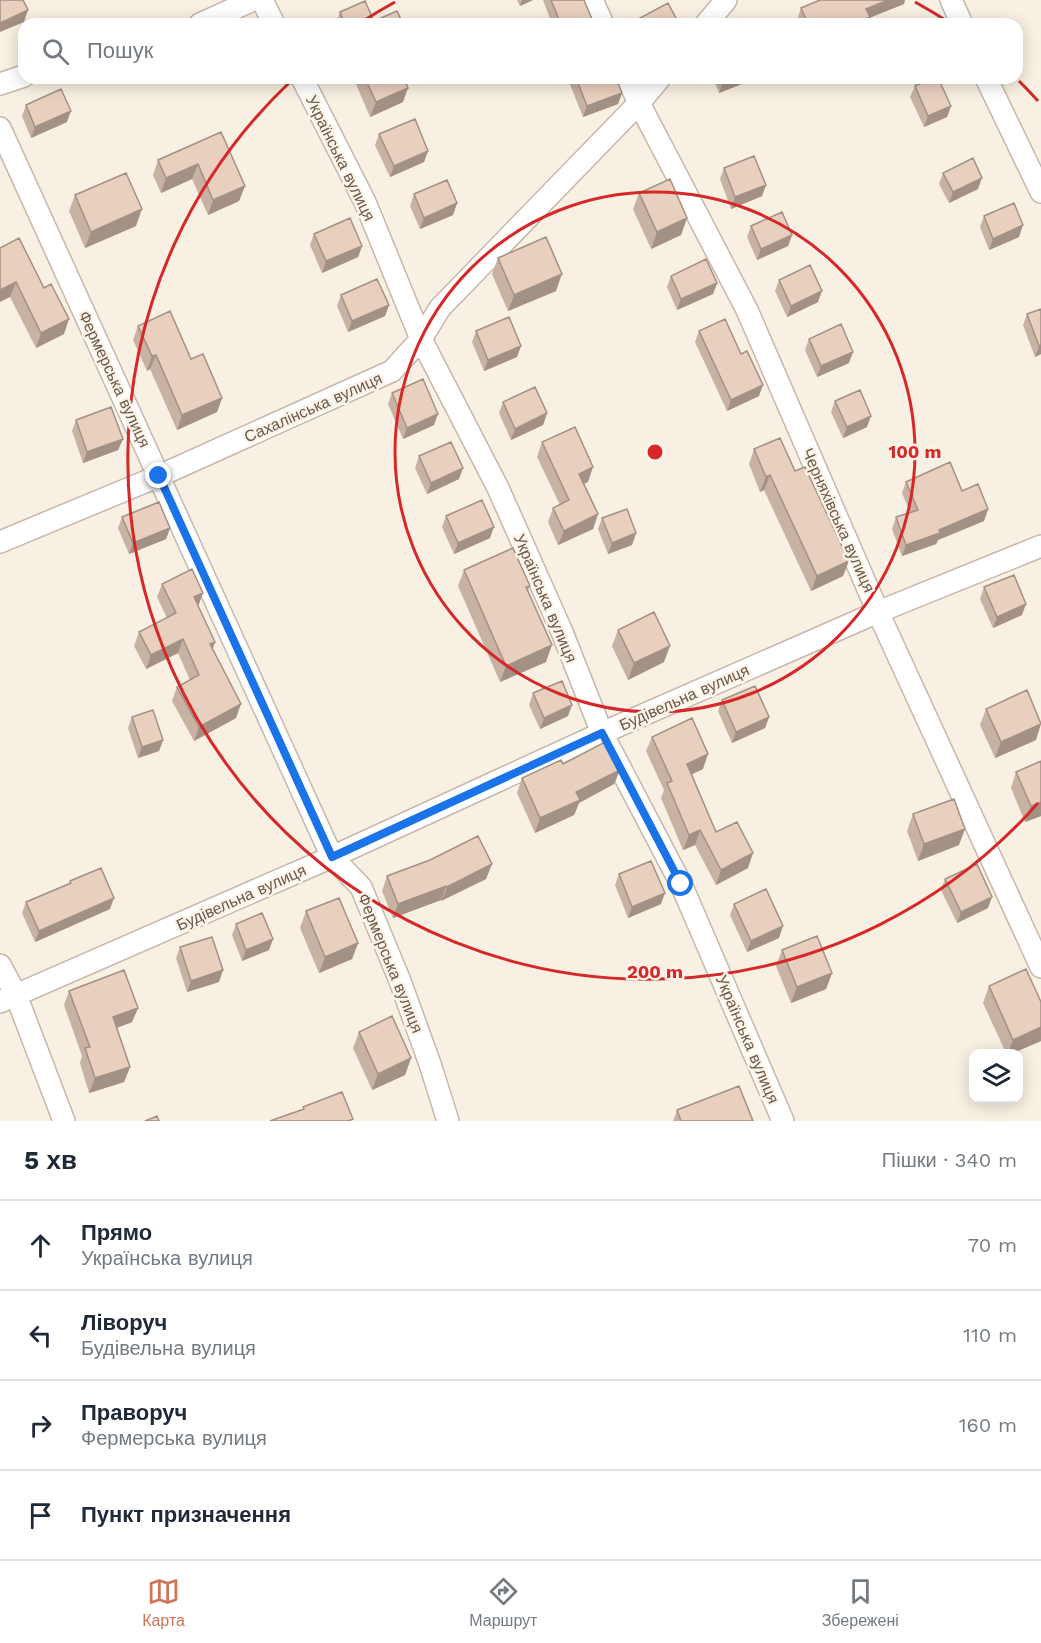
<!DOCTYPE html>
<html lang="uk">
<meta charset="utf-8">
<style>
body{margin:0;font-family:"Work Sans",sans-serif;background:#f2f2f3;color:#1f2937}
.controls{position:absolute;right:18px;bottom:18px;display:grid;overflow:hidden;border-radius:12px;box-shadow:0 3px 15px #0003}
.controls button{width:54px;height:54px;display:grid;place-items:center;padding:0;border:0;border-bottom:2px solid #e0e1e3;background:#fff;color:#1f2937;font:30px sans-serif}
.stop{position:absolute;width:18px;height:18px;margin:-14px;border:4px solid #1a73e8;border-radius:50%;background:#fff}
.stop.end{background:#1a73e8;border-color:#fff;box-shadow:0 2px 6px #0008}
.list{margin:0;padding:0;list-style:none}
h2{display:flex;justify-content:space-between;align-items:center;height:78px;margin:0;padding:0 24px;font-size:26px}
h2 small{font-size:20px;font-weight:400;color:#747a83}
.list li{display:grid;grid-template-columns:39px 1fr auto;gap:18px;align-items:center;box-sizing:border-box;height:90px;padding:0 24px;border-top:2px solid #e0e1e3}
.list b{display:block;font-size:22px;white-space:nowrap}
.list p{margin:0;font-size:20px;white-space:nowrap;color:#747a83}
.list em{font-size:20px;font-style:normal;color:#747a83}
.icon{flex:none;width:33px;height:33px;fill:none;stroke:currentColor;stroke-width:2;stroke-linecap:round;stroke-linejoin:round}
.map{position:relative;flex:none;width:1041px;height:1121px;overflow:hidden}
.search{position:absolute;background:#fff;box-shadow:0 3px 15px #0003;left:18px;right:18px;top:18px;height:66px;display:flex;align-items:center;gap:15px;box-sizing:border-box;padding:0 21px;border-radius:18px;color:#747a83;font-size:22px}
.sheet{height:438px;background:#fff}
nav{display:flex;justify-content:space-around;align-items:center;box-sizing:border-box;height:84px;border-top:2px solid #e0e1e3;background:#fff;font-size:16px;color:#747a83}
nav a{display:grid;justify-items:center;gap:3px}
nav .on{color:#d17358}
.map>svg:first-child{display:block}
</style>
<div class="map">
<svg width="1041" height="1121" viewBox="0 0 1041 1121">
<rect width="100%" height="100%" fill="#f8f0e2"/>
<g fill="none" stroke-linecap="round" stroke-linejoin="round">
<defs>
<path id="minor" d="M262 0 274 24
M592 0 603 24
M951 0 962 24
M200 24 253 0
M706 24 726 0
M302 78 365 202 421 339 498 488 562 632 602 733 681 884 783 1121
M627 78 639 103 747 310 878 612 1041 967
M986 78 1041 192
M0 84 24 76
M0 128 332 857 361 887 400 981 430 1064 448 1121
M0 542 159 476 392 371 421 339 440 308 639 103 660 78
M0 965 16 995 64 1121
M0 1002 332 857 602 733 878 612 1041 546"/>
</defs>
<use href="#minor" stroke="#c7b7ac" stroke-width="24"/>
<use href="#minor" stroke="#fff" stroke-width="21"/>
</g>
<path fill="#c8b2a3" d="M517 0H533L520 6Z
M543 0H584L594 24H552Z
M904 4 869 18 867 24H798L797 20 801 8Z
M340 12 374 21 403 24H336Z
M640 18 677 24H638Z
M358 78H404L403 102 370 117 356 84Z
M570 78H576L622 93 618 104 583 117 569 82Z
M713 78H753L752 80 719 93Z
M915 86 951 106 947 117 924 127 910 97Z
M26 105 67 122 31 138 22 116Z
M221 132 245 186 239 201 208 215 192 179 161 193 153 175 158 160Z
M379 134 428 151 424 162 390 177 375 145Z
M724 168 766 185 762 196 731 209 720 179Z
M943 173 978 189 949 203 939 184Z
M639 193 687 218 681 235 651 249 633 209Z
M414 194 457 203 453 215 420 229 410 206Z
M75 195 136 226 85 248 69 211Z
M984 216 1019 237 989 250 980 227Z
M751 226 792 235 788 246 757 260 747 237Z
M314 234 362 246 358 257 322 273 310 245Z
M0 248 44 288 64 334 36 348 10 297Z
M498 258 556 291 508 311 492 274Z
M671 276 717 283 713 294 677 310 667 287Z
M779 280 818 302 787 317 775 291Z
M341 295 389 305 385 316 348 332 337 306Z
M1041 309V354L1035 357 1023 325 1027 314Z
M138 326 222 398 217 412 177 430 150 369 147 371 133 340Z
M476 331 517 357 484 371 472 342Z
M699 331 759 396 727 411 695 342Z
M809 339 849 363 817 377 805 350Z
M392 393 434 425 403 439 388 404Z
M835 401 867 427 843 438 831 412Z
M503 402 547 413 543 425 511 440 499 413Z
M76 420 123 439 118 450 83 463 72 431Z
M542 442 588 482 584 483 598 514 593 529 558 545 548 522 553 508 560 505 537 457Z
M754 449 843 576 811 591 764 490 760 492 749 464Z
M419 456 459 479 427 494 415 468Z
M906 482 962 491 988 509 984 521 938 540 936 544 902 556 892 529 896 517 910 512 902 493Z
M446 516 490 538 454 554 442 527Z
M122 517 170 528 166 539 129 554 118 528Z
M602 518 636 533 632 545 608 554 598 529Z
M464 570 530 586 528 591 546 662 500 682 458 586Z
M162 584 198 606 215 642 212 649 236 718 194 741 172 701 177 687 190 680 178 653 146 669 134 646 139 632 167 618 157 597Z
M984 587 1022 615 993 628 980 599Z
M618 630 664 662 628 680 612 646Z
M533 693 568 716 540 729 529 705Z
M722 700 769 717 765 728 732 743 718 711Z
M986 709 1036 740 995 758 980 725Z
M132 717 163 740 159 751 138 758 128 728Z
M652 737 703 769 692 774 716 832 748 868 716 885 695 845 683 850 661 798 664 790 646 751Z
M1041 761V816L1025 822 1011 788 1016 772Z
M563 764 620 770 614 784 579 803 574 815 535 833 517 793 522 778Z
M913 814 959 845 918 861 907 831Z
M492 864 486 879 441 901V900L393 918 382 891 387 876Z
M619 874 661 904 628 918 615 885Z
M945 879 988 908 957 923 941 890Z
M70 881 110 909 35 942 22 913 26 902 69 884Z
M734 904 779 938 747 952 730 915Z
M306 911 358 943 352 959 319 973 300 928Z
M236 924 273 939 269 950 242 961 232 935Z
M180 947 219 982 187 992 176 958Z
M782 950 832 973 826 989 791 1003 776 966Z
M989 986 1041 1002V1041L1013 1053H1006L983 1003Z
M69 991 138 1008 132 1022 117 1028 130 1067 124 1082 89 1093 80 1063 82 1056 64 1005Z
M359 1032 411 1058 405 1075 372 1090 353 1048Z
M677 1110 753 1121H673Z"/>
<path fill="#a39185" d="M522 0H533L520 6Z
M888 0H905L904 4 869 18 867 24H853L866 9Z
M28 10 24 22 0 32V23Z
M733 78H753L752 80 719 93 723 82Z
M408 88 403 102 370 117 376 102Z
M622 93 618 104 583 117 587 106Z
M951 106 947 117 924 127 928 116Z
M71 111 67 122 31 138 35 127Z
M428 151 424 162 390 177 394 166Z
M198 164 192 179 161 193 166 178Z
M982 178 978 189 949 203 953 192Z
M766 185 762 196 731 209 735 197Z
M245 186 239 201 208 215 213 200Z
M457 203 453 215 420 229 424 218Z
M142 209 136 226 85 248 91 232Z
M687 218 681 235 651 249 657 232Z
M1023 225 1019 237 989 250 993 239Z
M792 235 788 246 757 260 761 249Z
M362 246 358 257 322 273 326 261Z
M562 274 556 291 508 311 514 295Z
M16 282 10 297 0 302V290Z
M717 283 713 294 677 310 681 299Z
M822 291 818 302 787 317 791 306Z
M389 305 385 316 348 332 352 321Z
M69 319 64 334 36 348 41 333Z
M1041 345V354L1035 357 1039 346Z
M521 346 517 357 484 371 488 360Z
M853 352 849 363 817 377 821 366Z
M156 355 150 369 147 371 152 356Z
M763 385 759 396 727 411 731 400Z
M222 398 217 412 177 430 182 415Z
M547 413 543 425 511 440 515 429Z
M438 414 434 425 403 439 407 428Z
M871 416 867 427 843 438 847 427Z
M123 439 118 450 83 463 87 452Z
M593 467 588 482 574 488 579 474Z
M463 468 459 479 427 494 431 483Z
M770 475 764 490 760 492 766 477Z
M988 509 984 521 938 540 936 544 902 556 906 545 939 530Z
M598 514 593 529 558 545 564 531Z
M494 527 490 538 454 554 458 543Z
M170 528 166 539 129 554 133 543Z
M636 533 632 545 608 554 612 543Z
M849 561 843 576 811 591 817 576Z
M203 593 198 607 194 597Z
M1026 604 1022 615 993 628 997 617Z
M183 639 178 653 146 669 151 655Z
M215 642 210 656V644Z
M552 645 546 662 500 682 506 666Z
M670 646 664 662 628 680 634 663Z
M241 704 236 718 194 741 199 727Z
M572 705 568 716 540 729 544 718Z
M769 717 765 728 732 743 736 732Z
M1041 724 1036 740 995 758 1001 742Z
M163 740 159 751 138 758 142 747Z
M708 754 703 769 682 779 687 764Z
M620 770 614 784 579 803 574 815 535 833 540 818 576 792Z
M1041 802V816L1025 822 1031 806Z
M965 829 959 845 918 861 924 844Z
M700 830 695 845 683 850 689 835Z
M753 853 748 868 716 885 721 870Z
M492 864 486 879 441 901 447 887Z
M446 886 441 900 393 918 398 904Z
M665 893 661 904 628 918 632 907Z
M992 897 988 908 957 923 961 912Z
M114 898 110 909 35 942 39 931Z
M783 926 779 938 747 952 751 941Z
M273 939 269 950 242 961 246 950Z
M358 943 352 959 319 973 325 957Z
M223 970 219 982 187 992 191 981Z
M832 973 826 989 791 1003 797 987Z
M138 1008 132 1022 108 1031 113 1017Z
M1041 1027V1041L1013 1053H1008L1013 1040Z
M411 1058 405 1075 372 1090 378 1074Z
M130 1067 124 1082 89 1093 95 1078Z"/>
<path fill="#e9cfbe" stroke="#a39185" stroke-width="1.5" d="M0 0H23L28 10 0 23Z
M551 0H584L594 24H561Z
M820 0H888L866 9 870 17 853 24H808L801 8Z
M365 1 374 21 397 11 403 24H345L340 12Z
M668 3 678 22 675 24H643L640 18Z
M365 78H404L408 88 376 102Z
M576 78H616L622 93 587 106Z
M722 78H733L723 82Z
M933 78H938L951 106 928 116 915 86Z
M61 89 71 111 35 127 26 105Z
M415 119 428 151 394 166 379 134Z
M221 132 245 186 213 200 198 164 166 178 158 160Z
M754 156 766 185 735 197 724 168Z
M973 158 982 178 953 192 943 173Z
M126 173 142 209 91 232 75 195Z
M670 179 687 218 657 232 639 193Z
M447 180 457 203 424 218 414 194Z
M1014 203 1023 225 993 239 984 216Z
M782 212 792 235 761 249 751 226Z
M350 218 362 246 326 261 314 234Z
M546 237 562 274 514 295 498 258Z
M19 238 44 288 51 284 69 319 41 333 16 282 0 290V248Z
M706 259 717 283 681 299 671 276Z
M810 265 822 291 791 306 779 280Z
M377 279 389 305 352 321 341 295Z
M1041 309V345L1039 346 1027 314Z
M170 311 191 359 203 354 222 398 182 415 156 355 152 356 138 326Z
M509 317 521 346 488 360 476 331Z
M725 319 741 354 747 351 763 385 731 400 699 331Z
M841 324 853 352 821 366 809 339Z
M423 379 438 414 407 428 392 393Z
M535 387 547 413 515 429 503 402Z
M860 390 871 416 847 427 835 401Z
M111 407 123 439 87 452 76 420Z
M575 427 593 467 579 474 598 514 564 531 553 508 569 500 542 442Z
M780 438 795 471 805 467 849 561 817 576 770 475 766 477 754 449Z
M451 442 463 468 431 483 419 456Z
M950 462 962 491 978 484 988 509 939 530 940 533 906 545 896 517 918 510 906 482Z
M482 500 494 527 458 543 446 516Z
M159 502 170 528 133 543 122 517Z
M627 509 636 533 612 543 602 518Z
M513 548 530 586 526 587 552 645 506 666 464 570Z
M192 569 203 593 194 597 215 642 210 644 241 704 199 727 177 687 199 675 183 639 151 655 139 632 176 613 162 584Z
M1014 575 1026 604 997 617 984 587Z
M654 612 670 646 634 663 618 630Z
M562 681 572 705 544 718 533 693Z
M755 686 769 717 736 732 722 700Z
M1027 690 1041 724 1001 742 986 709Z
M153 710 163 740 142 747 132 717Z
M692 718 708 754 687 764 716 832 737 822 753 853 721 870 700 830 689 835 667 783 672 781 652 737Z
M605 742 620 770 576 792 580 800 540 818 522 778 561 760 563 764Z
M1041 761V802L1031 806 1016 772Z
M954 799 965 829 924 844 913 814Z
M478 836 492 864 447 887 446 886 398 904 387 876 430 860Z
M651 861 665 893 632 907 619 874Z
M977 864 992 897 961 912 945 879Z
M101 868 114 898 39 931 26 902 71 883 70 881Z
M766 889 783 926 751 941 734 904Z
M339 898 358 943 325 957 306 911Z
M262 913 273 939 246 950 236 924Z
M817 936 832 973 797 987 782 950Z
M212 937 223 970 191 981 180 947Z
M1026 969 1041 1002V1027L1013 1040 989 986Z
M124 970 138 1008 113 1017 130 1067 95 1078 85 1048 90 1047 69 991Z
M392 1016 411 1058 378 1074 359 1032Z
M739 1086 753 1121H681L677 1110Z
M342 1092 353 1119 348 1121H270L304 1109 303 1107Z
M157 1116 159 1121H145Z"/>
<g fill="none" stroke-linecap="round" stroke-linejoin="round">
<path stroke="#1a73e8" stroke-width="8" d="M159 476 332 857 602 733 681 884"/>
</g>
<g fill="none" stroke="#d62828" stroke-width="3">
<circle cx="655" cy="452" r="260"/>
<path d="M1038 803A520 520 0 1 1 291 81M360 23A520 520 0 0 1 395 2M915 2A520 520 0 0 1 950 23M1019 81A520 520 0 0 1 1038 101"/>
</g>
<g text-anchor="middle" stroke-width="5" stroke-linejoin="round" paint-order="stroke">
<g font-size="16" fill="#6c584d" stroke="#fcf4e8">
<text transform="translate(341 158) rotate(64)" y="6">Українська вулиця</text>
<text transform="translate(115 379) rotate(65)" y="6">Фермерська вулиця</text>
<text transform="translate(313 407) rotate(-24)" y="6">Сахалінська вулиця</text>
<text transform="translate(839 520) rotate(66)" y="6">Черняхівська вулиця</text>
<text transform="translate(546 598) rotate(67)" y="6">Українська вулиця</text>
<text transform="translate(684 697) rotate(-24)" y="6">Будівельна вулиця</text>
<text transform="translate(241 897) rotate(-24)" y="6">Будівельна вулиця</text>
<text transform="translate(391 963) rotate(68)" y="6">Фермерська вулиця</text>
<text transform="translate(748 1039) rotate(67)" y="6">Українська вулиця</text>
</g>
</g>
<circle cx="655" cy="452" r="9" fill="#d62828" stroke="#fcf4e8" stroke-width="3"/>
<g font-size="18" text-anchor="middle" font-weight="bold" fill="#d62828" stroke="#fcf4e8" stroke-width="5" stroke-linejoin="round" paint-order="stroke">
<text x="915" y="458">100 m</text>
<text x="655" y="978">200 m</text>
</g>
</svg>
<div class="controls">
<button><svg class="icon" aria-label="layers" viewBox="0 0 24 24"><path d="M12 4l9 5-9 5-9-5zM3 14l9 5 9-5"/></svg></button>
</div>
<div class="stop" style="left:681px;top:884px"></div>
<div class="stop end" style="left:159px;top:476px"></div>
<div class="search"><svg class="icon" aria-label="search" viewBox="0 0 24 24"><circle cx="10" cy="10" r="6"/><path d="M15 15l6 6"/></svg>Пошук</div>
</div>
<section class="sheet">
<h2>5 хв<small>Пішки · 340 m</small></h2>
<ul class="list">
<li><svg class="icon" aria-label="ahead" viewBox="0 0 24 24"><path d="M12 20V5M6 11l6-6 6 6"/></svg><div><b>Прямо</b><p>Українська вулиця</p></div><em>70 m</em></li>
<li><svg class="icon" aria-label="left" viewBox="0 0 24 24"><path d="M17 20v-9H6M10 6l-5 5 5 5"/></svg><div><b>Ліворуч</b><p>Будівельна вулиця</p></div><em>110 m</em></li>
<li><svg class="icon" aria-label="right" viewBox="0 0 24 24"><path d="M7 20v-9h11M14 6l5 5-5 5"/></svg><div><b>Праворуч</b><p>Фермерська вулиця</p></div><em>160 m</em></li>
<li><svg class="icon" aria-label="arrive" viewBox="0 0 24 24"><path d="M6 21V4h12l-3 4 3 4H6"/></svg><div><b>Пункт призначення</b></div></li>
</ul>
</section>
<nav>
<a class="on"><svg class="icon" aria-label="map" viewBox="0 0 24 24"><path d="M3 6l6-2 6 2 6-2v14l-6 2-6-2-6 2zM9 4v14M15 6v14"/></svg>Карта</a>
<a><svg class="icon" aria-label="directions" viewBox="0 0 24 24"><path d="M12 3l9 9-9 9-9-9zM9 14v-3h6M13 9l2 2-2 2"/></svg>Маршрут</a>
<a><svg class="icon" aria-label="saved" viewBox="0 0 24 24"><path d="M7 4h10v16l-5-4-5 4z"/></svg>Збережені</a>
</nav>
